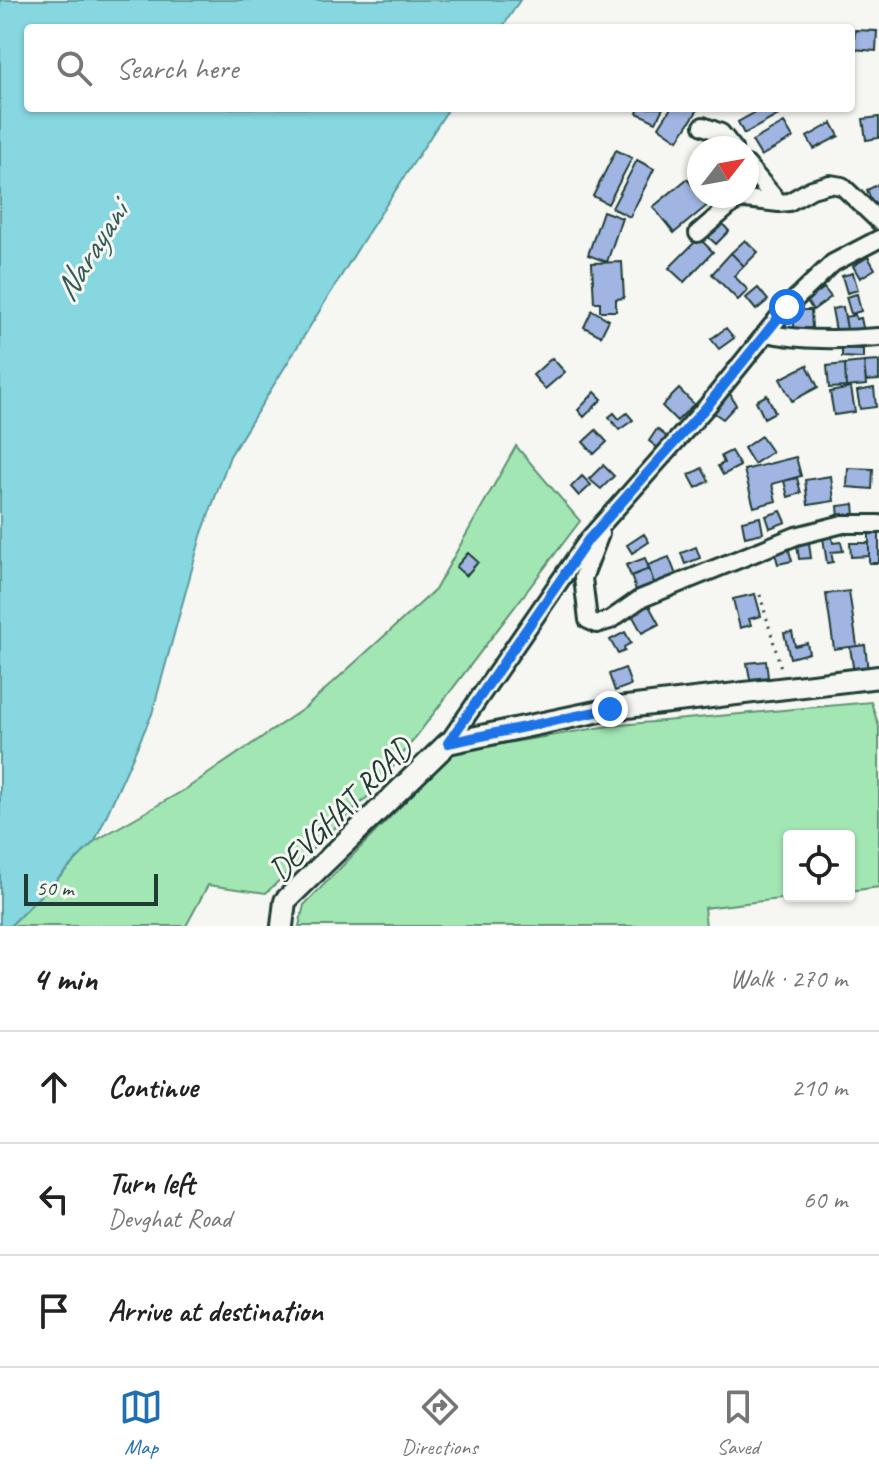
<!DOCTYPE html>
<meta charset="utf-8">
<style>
body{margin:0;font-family:Caveat,sans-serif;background:#f6f6f6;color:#222}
.controls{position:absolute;right:24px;bottom:24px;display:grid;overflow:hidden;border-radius:8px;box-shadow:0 2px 6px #0004}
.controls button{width:72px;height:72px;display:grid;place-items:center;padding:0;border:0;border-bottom:2px solid #e0e0e0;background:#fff;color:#222;font:40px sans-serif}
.compass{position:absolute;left:687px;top:136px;width:72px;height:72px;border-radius:50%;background:#fff;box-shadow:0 2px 6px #0004;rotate:59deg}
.scale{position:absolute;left:24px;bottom:20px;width:134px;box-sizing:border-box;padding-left:8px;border:4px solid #1f3d34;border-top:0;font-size:22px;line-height:28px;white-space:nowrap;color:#1f3d34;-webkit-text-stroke:6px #f6f6f2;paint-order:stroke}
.stop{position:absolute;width:24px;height:24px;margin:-18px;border:6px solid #1a73e8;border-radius:50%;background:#fff}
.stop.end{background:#1a73e8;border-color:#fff;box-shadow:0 2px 8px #0008}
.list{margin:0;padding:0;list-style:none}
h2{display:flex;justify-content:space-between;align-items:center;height:104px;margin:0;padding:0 32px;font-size:34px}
h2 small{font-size:26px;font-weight:400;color:#767676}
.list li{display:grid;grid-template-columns:52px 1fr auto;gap:24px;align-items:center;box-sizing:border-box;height:112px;padding:0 32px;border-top:2px solid #e0e0e0}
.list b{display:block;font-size:30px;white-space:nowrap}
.list p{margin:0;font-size:26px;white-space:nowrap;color:#767676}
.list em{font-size:26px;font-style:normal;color:#767676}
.icon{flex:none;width:44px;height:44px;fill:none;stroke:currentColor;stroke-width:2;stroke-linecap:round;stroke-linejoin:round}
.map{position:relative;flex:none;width:879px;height:926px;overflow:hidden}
.search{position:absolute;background:#fff;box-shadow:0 2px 6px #0004;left:24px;right:24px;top:24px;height:88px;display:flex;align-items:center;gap:20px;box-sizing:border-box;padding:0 28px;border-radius:8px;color:#767676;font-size:30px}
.sheet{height:440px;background:#fff}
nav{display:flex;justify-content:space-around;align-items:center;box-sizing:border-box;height:112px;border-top:2px solid #e0e0e0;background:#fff;font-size:22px;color:#767676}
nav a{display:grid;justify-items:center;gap:4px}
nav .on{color:#1f6fb2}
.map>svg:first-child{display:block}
</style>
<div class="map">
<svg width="879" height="926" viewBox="0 0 879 926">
<rect width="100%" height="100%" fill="#f6f6f2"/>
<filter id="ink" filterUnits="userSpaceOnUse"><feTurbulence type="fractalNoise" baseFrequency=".0125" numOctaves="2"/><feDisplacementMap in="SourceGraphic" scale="16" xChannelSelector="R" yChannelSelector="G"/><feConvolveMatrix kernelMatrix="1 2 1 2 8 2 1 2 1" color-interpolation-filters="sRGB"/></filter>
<g filter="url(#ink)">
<path fill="#a2e7b3" stroke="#609274" stroke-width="2" d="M516 446 580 521 377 788 266 893 208 885 186 926H10L95 841 186 789 306 707 435 590Z
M871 702 879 727V887L849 891V836H789V896H805L704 908 706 926H299L304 905 454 752 609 726Z"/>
<path fill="#86d7e0" stroke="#5d999b" stroke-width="2" d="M0 0H520L502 28H28V108H449L362 242 230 456 201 536 152 714 95 841 10 926H0Z"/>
<path fill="#a1b5e3" stroke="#1f3d34" stroke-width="2" d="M855 30 877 31 876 51 853 49Z
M639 108H663L656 122 637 113Z
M671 108H699L678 140 659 127Z
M763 108H791L744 134 738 122Z
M879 117V138L866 140 863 119Z
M784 123 793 138 761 156 752 141Z
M832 123 839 136 814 149 807 137Z
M616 150 632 158 608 204 593 196Z
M637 160 654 169 630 217 612 208Z
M687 179 699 193V196H702L709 204 674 233 653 207Z
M879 184V217L867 190Z
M603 211 622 218 607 262 588 255Z
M719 220 729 231 716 244 705 234Z
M699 238 713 252 684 282 669 268Z
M745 240 758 252 744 266 731 253Z
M731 253 744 266 734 276 748 290 738 300 712 274Z
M868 257 875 269 860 278 853 266Z
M622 262 624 298 616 299V311H600V302H594L592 263Z
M853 273 858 290 847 293 842 276Z
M758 288 768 300 756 310 746 298Z
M824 288 831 297 813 310 807 301Z
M857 294 861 311 851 314 846 297Z
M843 307 847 329 836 331 832 309Z
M592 310 609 320 601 336 584 327Z
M794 310H811L812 328 794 329Z
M855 315 856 319 861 318 864 332 848 335 845 317Z
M726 328 734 338 719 349 711 339Z
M842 348 863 349V358L842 357Z
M552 358 565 372 545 389 533 375Z
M879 361V380L866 381 864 362Z
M864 362 866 385 846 387 845 364Z
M845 364 846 387 829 388 827 366Z
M807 365 818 387 792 401 780 379Z
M851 388 855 412 834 415 830 392Z
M874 388 876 407 860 409 857 391Z
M679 389 694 404 677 421 662 406Z
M595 392 602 399 584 417 578 410Z
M729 392 736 405 723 419 710 410Z
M767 395 775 412 764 418 756 401Z
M614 413 619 419 627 413 633 420 619 430 609 417Z
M657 429 667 437 658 448 649 441Z
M596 430 607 442 594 454 583 442Z
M761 436 772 452 754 464 744 448Z
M731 451 740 466 723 475 718 466 724 463 721 456Z
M796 457 801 476 772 484 776 501 754 507 744 470Z
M603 465 614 476 601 489 589 479Z
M702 468 709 481 696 488 689 475Z
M848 468 873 469 872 489 847 487Z
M582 476 591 485 579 496 571 487Z
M831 476 834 501 808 505 805 480Z
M797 478 801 493 788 497 784 481Z
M854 504 855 516 839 518 838 506Z
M781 511 786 522 770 528 766 516Z
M760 517 763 533 745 537 742 521Z
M869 532H879V563H869Z
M644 534 649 542 632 553 627 545Z
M832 537 833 543 841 542 843 551 831 552 833 562 827 563 823 538Z
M809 543 811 558 799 559 797 545Z
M850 543H869V556L851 557Z
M696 547 700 558 685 564 681 553Z
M788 547 792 561 778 564 774 550Z
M468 553 478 562 466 576 456 567Z
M669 557 676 575 654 583 648 565Z
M645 558 649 569 631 576 626 565Z
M649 569 654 583 636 590 631 576Z
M849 591 857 646 834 649 826 594Z
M755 594 761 616 749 619 751 625 740 628 733 599Z
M648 604 659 624 642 633 631 613Z
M625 632 631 643 624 647 625 651 618 654 610 640Z
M792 632 795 646 807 643 809 653 790 658 784 633Z
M865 645 868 671 854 673 850 647Z
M766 661 768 677 750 679 747 663Z
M625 668 631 685 615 691 609 674Z"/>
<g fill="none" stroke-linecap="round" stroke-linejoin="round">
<defs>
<path id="minor" d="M703 126 721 133 733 148
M747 165 779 203 789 202 812 189 830 184 842 186 879 221
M698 233 734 202 745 199 779 203
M766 333C803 341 841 340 879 337
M600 534 583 578 588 620 597 624 610 620 640 599 796 536 843 524H879
M448 743 588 540 708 405 787 307 833 263 879 239"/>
<path id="tertiary" d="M282 926 285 901 448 743 610 709 879 677"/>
</defs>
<use href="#minor" stroke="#1f3d34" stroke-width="22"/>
<use href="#tertiary" stroke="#1f3d34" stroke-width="26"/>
<path stroke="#1f3d34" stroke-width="3" stroke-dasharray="2 6" stroke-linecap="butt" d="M760 595 781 668"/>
<use href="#minor" stroke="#f6f6f2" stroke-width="16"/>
<use href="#tertiary" stroke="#f6f6f2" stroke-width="20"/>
</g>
</g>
<g fill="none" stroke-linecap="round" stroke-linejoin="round" filter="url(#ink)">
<path stroke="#1a73e8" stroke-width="10" d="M610 709 448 743 588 540 708 405 787 307"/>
</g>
<g text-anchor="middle" stroke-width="6" stroke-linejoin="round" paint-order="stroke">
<g font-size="32" fill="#1f3d34" stroke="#f6f6f2">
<text transform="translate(340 809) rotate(-45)" y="11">DEVGHAT ROAD</text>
</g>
<g font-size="34" font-style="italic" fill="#345c56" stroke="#f6f6f2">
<text transform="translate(90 251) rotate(-58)" y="12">Narayani</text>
</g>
</g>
</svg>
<div class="controls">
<button><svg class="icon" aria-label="locate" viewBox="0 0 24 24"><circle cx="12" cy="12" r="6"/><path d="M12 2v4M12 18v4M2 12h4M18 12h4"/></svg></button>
</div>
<svg class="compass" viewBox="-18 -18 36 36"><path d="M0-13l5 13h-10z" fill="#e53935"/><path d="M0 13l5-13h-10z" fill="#767676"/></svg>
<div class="scale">50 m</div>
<div class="stop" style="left:787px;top:307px"></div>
<div class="stop end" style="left:610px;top:709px"></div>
<div class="search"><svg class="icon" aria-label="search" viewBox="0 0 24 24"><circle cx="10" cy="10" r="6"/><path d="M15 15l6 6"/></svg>Search here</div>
</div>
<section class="sheet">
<h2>4 min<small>Walk · 270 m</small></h2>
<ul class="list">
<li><svg class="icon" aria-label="ahead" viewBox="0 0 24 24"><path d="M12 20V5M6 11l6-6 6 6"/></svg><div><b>Continue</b></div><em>210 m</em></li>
<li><svg class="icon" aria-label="left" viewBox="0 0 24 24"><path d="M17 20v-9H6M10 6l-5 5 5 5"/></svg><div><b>Turn left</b><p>Devghat Road</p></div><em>60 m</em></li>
<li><svg class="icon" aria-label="arrive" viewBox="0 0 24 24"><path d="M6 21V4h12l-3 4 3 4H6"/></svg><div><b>Arrive at destination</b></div></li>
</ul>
</section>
<nav>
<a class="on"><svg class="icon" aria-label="map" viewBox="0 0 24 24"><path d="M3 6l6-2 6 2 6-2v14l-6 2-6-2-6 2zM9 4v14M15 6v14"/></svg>Map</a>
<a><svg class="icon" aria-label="directions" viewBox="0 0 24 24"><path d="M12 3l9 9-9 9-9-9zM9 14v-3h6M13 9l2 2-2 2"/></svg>Directions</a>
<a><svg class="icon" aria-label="saved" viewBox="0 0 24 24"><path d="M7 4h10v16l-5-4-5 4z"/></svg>Saved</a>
</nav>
